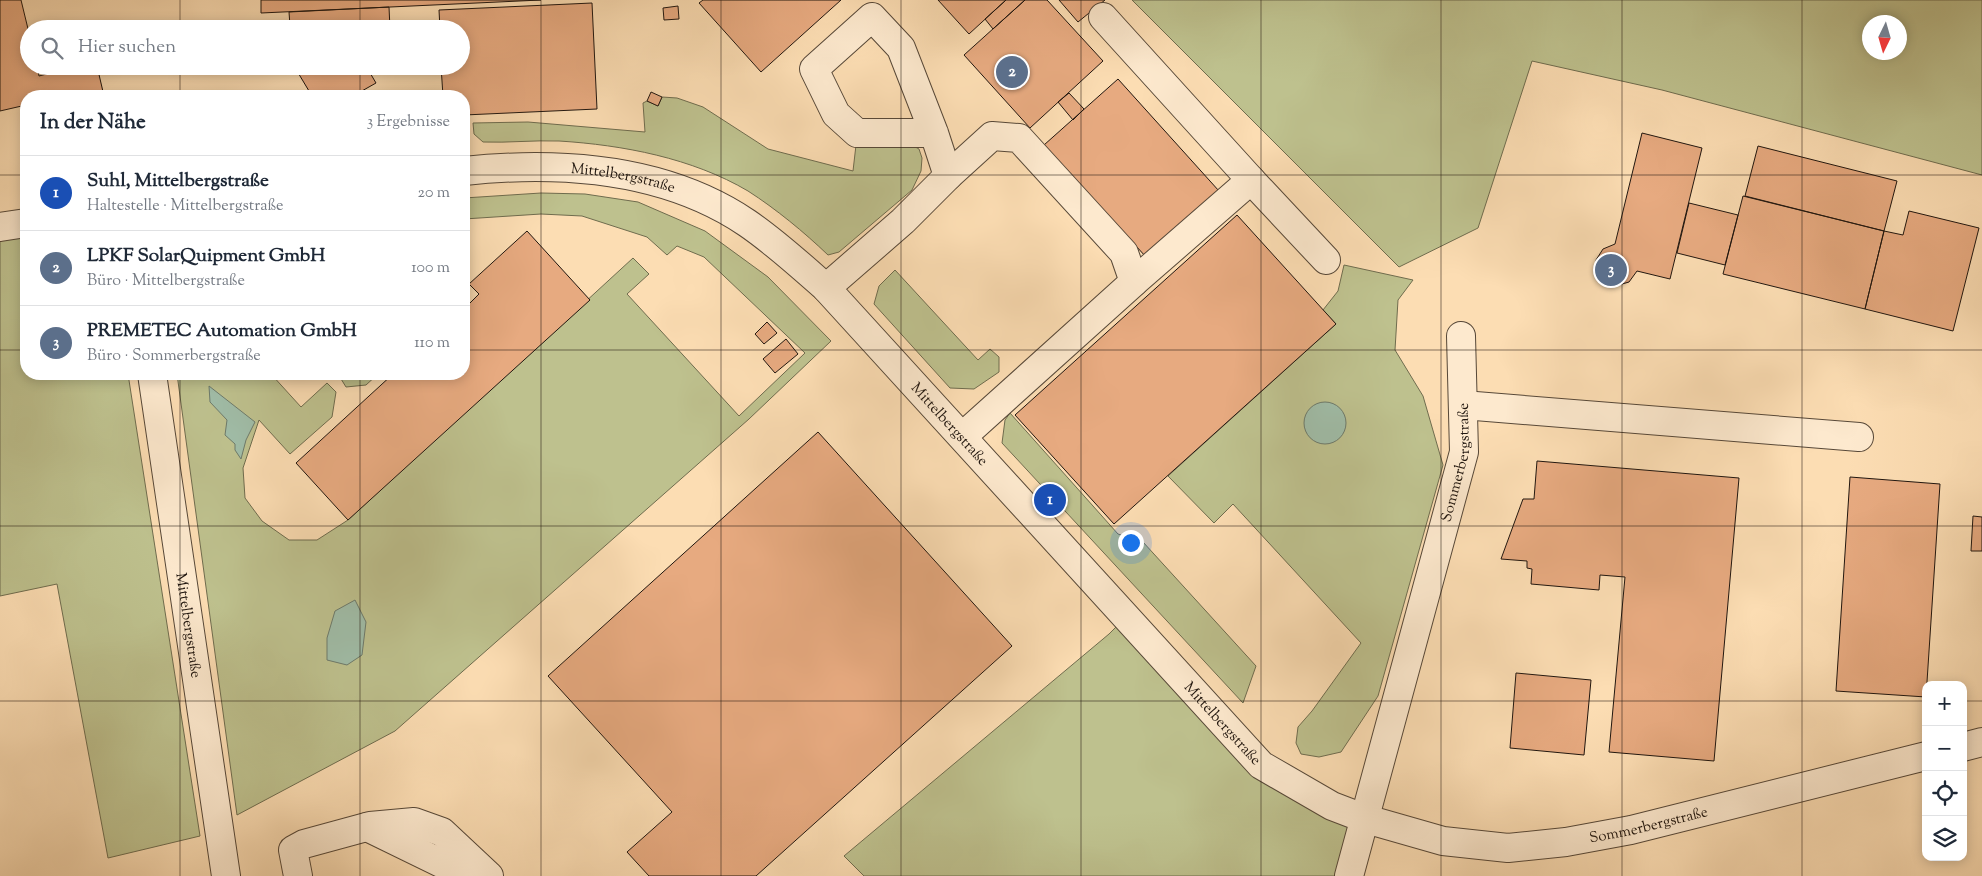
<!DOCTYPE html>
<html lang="de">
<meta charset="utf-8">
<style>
body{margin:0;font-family:"Sorts Mill Goudy",serif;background:#f2f2f3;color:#1f2937}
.controls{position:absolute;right:15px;bottom:15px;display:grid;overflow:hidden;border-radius:10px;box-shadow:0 2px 12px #0003}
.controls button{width:45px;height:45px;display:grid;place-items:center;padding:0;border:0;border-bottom:1px solid #e0e1e3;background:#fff;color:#1f2937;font:25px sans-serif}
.compass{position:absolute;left:1862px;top:15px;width:45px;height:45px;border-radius:50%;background:#fff;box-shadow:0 2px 12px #0003;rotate:185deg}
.you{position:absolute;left:1130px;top:542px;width:18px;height:18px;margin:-12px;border:4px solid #fff;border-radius:50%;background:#1a73e8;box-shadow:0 0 0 8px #1a73e833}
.badge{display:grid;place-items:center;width:32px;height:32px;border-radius:50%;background:#8f2418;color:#fff;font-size:16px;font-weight:700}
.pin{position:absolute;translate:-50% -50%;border:2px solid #fff;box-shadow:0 1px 5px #0006}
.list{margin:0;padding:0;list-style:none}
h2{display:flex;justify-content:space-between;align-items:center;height:65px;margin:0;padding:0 20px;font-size:21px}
h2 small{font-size:16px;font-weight:400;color:#747a83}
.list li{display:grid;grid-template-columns:32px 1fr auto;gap:15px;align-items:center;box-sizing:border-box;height:75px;padding:0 20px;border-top:1px solid #e0e1e3}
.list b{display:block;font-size:19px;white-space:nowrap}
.list p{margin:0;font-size:16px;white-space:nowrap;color:#747a83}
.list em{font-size:16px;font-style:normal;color:#747a83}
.icon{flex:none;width:28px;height:28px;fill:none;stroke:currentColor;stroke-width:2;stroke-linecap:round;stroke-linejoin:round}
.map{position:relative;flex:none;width:1982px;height:876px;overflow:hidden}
.search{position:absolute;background:#fff;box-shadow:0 2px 12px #0003;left:20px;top:20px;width:450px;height:55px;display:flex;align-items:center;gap:12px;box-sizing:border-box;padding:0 18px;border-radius:28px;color:#747a83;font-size:19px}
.panel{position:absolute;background:#fff;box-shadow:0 2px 12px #0003;left:20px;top:90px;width:450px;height:290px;border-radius:20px}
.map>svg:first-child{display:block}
</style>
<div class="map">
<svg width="1982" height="876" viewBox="0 0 1982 876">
<rect width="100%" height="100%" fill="#fcddb3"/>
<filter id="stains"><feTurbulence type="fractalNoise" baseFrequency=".004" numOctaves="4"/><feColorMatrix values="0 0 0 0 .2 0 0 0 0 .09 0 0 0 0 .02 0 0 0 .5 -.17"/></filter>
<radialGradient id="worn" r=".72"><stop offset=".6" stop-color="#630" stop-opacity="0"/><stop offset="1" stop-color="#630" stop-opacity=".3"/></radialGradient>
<path fill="#bec18e" stroke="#6f6c4e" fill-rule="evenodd" d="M1132 0H1982V175L1662 90 1532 61 1478 228 1399 267ZM1870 22H1900V52H1870Z
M662 97 677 98 703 107 768 149 853 171 856 145 908 143 919 149 922 158 921 171 912 190 839 252 828 255C804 232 776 209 748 191 692 158 623 145 559 141 534 140 508 143 483 142L474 134 473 123 528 122 645 132 643 103 647 101 658 106Z
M541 193 585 194 638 202 705 231 768 277 831 341 749 419 395 731 237 815 177 374H271L301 407 327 383 336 392 332 417 290 454 259 420 243 468 245 498 262 521 289 540H317L348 520 633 258 649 274 627 294 739 416 805 353 704 257 677 246 667 255 647 237 582 216 541 214 464 219V198Z
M26 237V374H128L200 836 108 858 57 584 0 596V240Z
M1344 265 1413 280 1398 300 1395 350 1423 396 1443 465 1378 696 1341 752 1319 757 1301 754 1296 743 1298 727 1312 711 1361 643 1233 504 1214 523 1168 476 1336 324 1323 310 1338 291Z
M895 270 978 360 990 349 999 357V372L974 389 950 388 874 304 879 286Z
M338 374H378L366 385 346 387Z
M1010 413 1118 534 1143 542 1256 666 1243 703 1002 443 1005 420Z
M1127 616 1261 765 1366 819 1349 876H864L844 856 1109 634Z"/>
<path fill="#a0bda8" stroke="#6d7a6b" d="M209 386 255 422 246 440 241 459 235 450V444L225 435 227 420 210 402Z
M1304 423a21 21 0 1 1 42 0a21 21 0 1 1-42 0Z
M355 600 366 622 362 655 347 665 327 660V638L335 611Z"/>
<path fill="#e7aa80" stroke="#20160f" d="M0 0H21L29 33V66H37L39 76 77 66H97L104 96H26V105L0 111Z
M261 0H541L261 13Z
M703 0H841L761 72 699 3Z
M938 0H1006L969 34Z
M1006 0H1025L993 29 985 19Z
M1025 0H1047L1103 61 1030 128 964 55Z
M1059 0H1105L1078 22Z
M592 3 597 109 464 115V96H443L441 66H461V29H440L439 10Z
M678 6 679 19 664 20 663 8Z
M389 7 390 29H291L290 26 289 12Z
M294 66H366L376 83 353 96H312Z
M1118 79 1219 191 1146 257 1044 145Z
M651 92 662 97 658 106 647 101Z
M1069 93 1084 109 1073 120 1058 102Z
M1642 133 1702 148 1670 279 1637 271 1629 282 1615 286 1608 284 1598 274 1596 260 1603 249 1615 244Z
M1758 146 1897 181 1884 231 1745 196Z
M1743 196 1884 231 1865 309 1723 274Z
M1689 203 1738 215 1725 265 1677 253Z
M1909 211 1979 228 1953 331 1865 309 1884 231 1903 235Z
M1237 215 1336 324 1114 524 1015 415Z
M527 231 590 300 348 520 296 463 393 374H464V309L479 294 469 284Z
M767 322 777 333 764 344 755 334Z
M786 339 798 354 775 373 763 359Z
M818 432 1012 646 756 876H649L627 852 672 812 548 676Z
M1537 461 1739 478 1714 761 1609 752 1625 577 1600 575 1599 590 1531 584 1532 569 1527 568V561L1501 559 1523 499H1534Z
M1850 477 1940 484 1926 697 1836 691Z
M1973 516 1982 517V551H1971Z
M1516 673 1591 680 1584 755 1510 748Z"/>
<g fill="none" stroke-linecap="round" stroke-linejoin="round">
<defs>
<g id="minor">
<path d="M1103 17 1251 180"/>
<path id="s1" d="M464 171C559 161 664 167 747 223 775 242 800 265 826 288L1261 765 1332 806 1366 819 1443 841 1508 848 1566 842 1631 830 1926 756"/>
<path d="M948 176 992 136 1019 138 1124 253 1134 282 963 436"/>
<path d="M0 227 26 223"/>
<path d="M1134 282 1251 180 1326 260"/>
<path d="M826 288 903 221 948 176 934 133 901 48 872 17 814 69 836 114 857 133H934"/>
<path id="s2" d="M152 374 226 876"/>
<path d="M1463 405 1859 437"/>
<path d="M1963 747 1982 742"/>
<path d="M367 827 445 865 455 876"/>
<path d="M298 876 293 850 304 844 370 826 414 822 442 832 489 876"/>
<path id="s3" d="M1349 876 1464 452 1461 336"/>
</g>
</defs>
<use href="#minor" stroke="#574838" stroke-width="30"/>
<use href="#minor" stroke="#fde9ce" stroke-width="28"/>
</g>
<path fill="none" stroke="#20160f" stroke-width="1" stroke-opacity="0.55" d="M180 0V29M360 0V29M541 0V876M721 0V876M901 0V876M1081 0V876M1261 0V876M1441 0V876M1622 0V876M1802 0V876M180 66V96M360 66V96M0 175H26M464 175H1982M0 350H26M464 350H1982M180 374V876M360 374V876M0 526H1982M0 701H1926M1963 701H1982"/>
<g text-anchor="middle" stroke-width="5" stroke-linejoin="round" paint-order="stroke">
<g font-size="15" fill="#20160f" stroke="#fde9ce">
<text dy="5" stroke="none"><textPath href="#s1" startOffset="160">Mittelbergstraße</textPath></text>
<text dy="5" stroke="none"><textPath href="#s1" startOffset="580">Mittelbergstraße</textPath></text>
<text dy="5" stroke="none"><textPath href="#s3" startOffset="428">Sommerbergstraße</textPath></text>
<text dy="5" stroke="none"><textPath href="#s2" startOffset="254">Mittelbergstraße</textPath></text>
<text dy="5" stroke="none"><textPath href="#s1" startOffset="985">Mittelbergstraße</textPath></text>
<text dy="5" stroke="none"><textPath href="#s1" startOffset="1448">Sommerbergstraße</textPath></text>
</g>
</g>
<rect width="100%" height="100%" filter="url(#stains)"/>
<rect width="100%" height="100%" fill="url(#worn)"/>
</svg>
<div class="controls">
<button>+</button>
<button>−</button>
<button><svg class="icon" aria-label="locate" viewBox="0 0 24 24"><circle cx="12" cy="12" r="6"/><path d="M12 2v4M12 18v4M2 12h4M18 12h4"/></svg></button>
<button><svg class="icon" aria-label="layers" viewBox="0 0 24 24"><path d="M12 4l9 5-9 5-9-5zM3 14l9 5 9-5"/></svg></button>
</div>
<svg class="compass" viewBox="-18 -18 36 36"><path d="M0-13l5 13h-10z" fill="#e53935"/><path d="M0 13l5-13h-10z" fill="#747a83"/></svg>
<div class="you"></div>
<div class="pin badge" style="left:1050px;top:500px;background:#1a4fb4">1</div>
<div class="pin badge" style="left:1012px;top:72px;background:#5c6f8a">2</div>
<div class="pin badge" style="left:1611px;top:270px;background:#5c6f8a">3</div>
<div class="search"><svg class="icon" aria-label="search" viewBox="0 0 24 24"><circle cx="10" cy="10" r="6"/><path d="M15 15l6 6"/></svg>Hier suchen</div>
<section class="panel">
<h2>In der Nähe<small>3 Ergebnisse</small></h2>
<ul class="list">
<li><span class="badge" style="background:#1a4fb4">1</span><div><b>Suhl, Mittelbergstraße</b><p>Haltestelle · Mittelbergstraße</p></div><em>20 m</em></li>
<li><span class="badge" style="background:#5c6f8a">2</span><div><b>LPKF SolarQuipment GmbH</b><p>Büro · Mittelbergstraße</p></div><em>100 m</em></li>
<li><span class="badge" style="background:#5c6f8a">3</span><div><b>PREMETEC Automation GmbH</b><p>Büro · Sommerbergstraße</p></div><em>110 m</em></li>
</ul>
</section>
</div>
